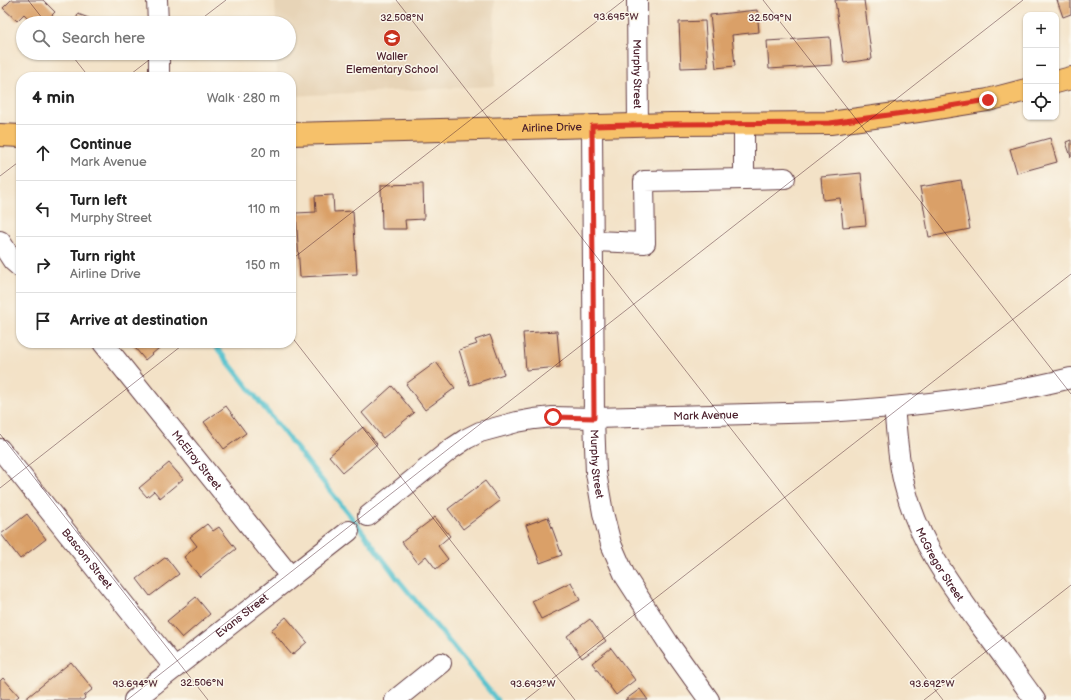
<!DOCTYPE html>
<meta charset="utf-8">
<style>
body{margin:0;font-family:"Balsamiq Sans",sans-serif;background:#f6f6f6;color:#222}
.controls{position:absolute;right:12px;top:12px;display:grid;overflow:hidden;border-radius:8px;box-shadow:0 1px 3px #0004}
.controls button{width:36px;height:36px;display:grid;place-items:center;padding:0;border:0;border-bottom:1px solid #e0e0e0;background:#fff;color:#222;font:20px sans-serif}
.stop{position:absolute;width:12px;height:12px;margin:-9px;border:3px solid #d93025;border-radius:50%;background:#fff}
.stop.end{background:#d93025;border-color:#fff;box-shadow:0 1px 4px #0008}
.list{margin:0;padding:0;list-style:none}
h2{display:flex;justify-content:space-between;align-items:center;height:52px;margin:0;padding:0 16px;font-size:17px}
h2 small{font-size:13px;font-weight:400;color:#767676}
.list li{display:grid;grid-template-columns:26px 1fr auto;gap:12px;align-items:center;box-sizing:border-box;height:56px;padding:0 16px;border-top:1px solid #e0e0e0}
.list b{display:block;font-size:15px;white-space:nowrap}
.list p{margin:0;font-size:13px;white-space:nowrap;color:#767676}
.list em{font-size:13px;font-style:normal;color:#767676}
.icon{flex:none;width:22px;height:22px;fill:none;stroke:currentColor;stroke-width:2;stroke-linecap:round;stroke-linejoin:round}
.map{position:relative;flex:none;width:1071px;height:700px;overflow:hidden}
.search{position:absolute;background:#fff;box-shadow:0 1px 3px #0004;left:16px;top:16px;width:280px;height:44px;display:flex;align-items:center;gap:10px;box-sizing:border-box;padding:0 14px;border-radius:22px;color:#767676;font-size:15px}
.panel{position:absolute;background:#fff;box-shadow:0 1px 3px #0004;left:16px;top:72px;width:280px;height:276px;border-radius:16px}
.map>svg:first-child{display:block}
</style>
<div class="map">
<svg width="1071" height="700" viewBox="0 0 1071 700">
<rect width="100%" height="100%" fill="#fbf7ec"/>
<filter id="ink" filterUnits="userSpaceOnUse"><feTurbulence type="fractalNoise" baseFrequency=".025" numOctaves="2"/><feDisplacementMap in="SourceGraphic" scale="8" xChannelSelector="R" yChannelSelector="G"/><feConvolveMatrix kernelMatrix="1 2 1 2 8 2 1 2 1" color-interpolation-filters="sRGB"/></filter>
<filter id="wash" filterUnits="userSpaceOnUse"><feTurbulence type="fractalNoise" baseFrequency=".012" numOctaves="4" result="noise"/><feDisplacementMap in="SourceGraphic" scale="16" xChannelSelector="R" yChannelSelector="G"/><feGaussianBlur stdDeviation="0.9" result="paint"/><feColorMatrix in="noise" values="0 0 0 0 0 0 0 0 0 0 0 0 0 0 0 0 0 1.4 0 .05"/><feComposite in="paint" operator="in"/></filter>
<g filter="url(#wash)">
<rect width="100%" height="100%" fill="#f3e2c7"/>
<path fill="#e7d4b7" d="M275 0H494L495 86 291 96V77H277L276 53H289V23H276Z"/>
<g fill="none" stroke-linecap="round" stroke-linejoin="round">
<path stroke="#54c1cd" stroke-width="5" d="M213 343 362 531 397 578 497 700"/>
</g>
<g id="blocks">
<path fill="#daa068" d="M11 0H43L55 12 44 23H33L24 14 17 21 3 8Z
M835 0H864L872 59 844 63Z
M1057 0H1071V14L1063 17Z
M757 10 759 32 732 35 735 66 716 68 710 15Z
M78 14 102 23H75Z
M705 21 708 67 681 68 679 22Z
M830 37 832 65 769 69 767 41Z
M1050 138 1057 162 1017 173 1010 149Z
M1071 140V157L1066 142Z
M861 173 866 225 843 227 840 198 823 200 821 177Z
M961 180 970 229 929 237 920 187Z
M423 184 424 219 405 220 406 229H382L381 185Z
M333 195 334 212 353 211 357 274 300 277 296 213 316 212 315 196Z
M557 331 560 367 526 370 523 333Z
M490 335 504 374 470 385 459 350 477 344 475 340Z
M131 343H165L145 360Z
M436 362 455 388 425 410 406 384Z
M392 386 414 413 383 438 362 413Z
M226 406 246 433 224 449 204 422Z
M363 427 377 444 343 472 329 456Z
M169 463 183 479 160 498 154 491 147 497 139 488Z
M485 481 500 501 463 529 448 509Z
M27 514 46 539 20 559 1 534Z
M435 517 450 536 438 546 448 559 436 569 426 556 418 563 402 542Z
M548 517 562 555 540 563 526 525Z
M207 524 213 531 219 527 236 549 200 577 184 557 197 546 190 537Z
M166 557 179 574 150 596 137 579Z
M571 582 580 600 541 619 532 601Z
M196 597 210 614 182 638 167 621Z
M286 617 307 642 292 655 271 630Z
M590 619 606 641 582 658 567 636Z
M611 648 635 680 616 695 592 663Z
M71 662 93 689 84 696 85 698 83 700H24Z
M3 678 19 696 14 700H0V681Z
M640 689 648 700H625Z"/>
</g>
</g>
<g filter="url(#ink)">
<use href="#blocks" fill-opacity="0" stroke="#633c42" stroke-width="1"/>
<g fill="none" stroke-linecap="round" stroke-linejoin="round">
<defs>
<g id="minor">
<path d="M157 0 158 23"/>
<path id="s1" d="M637 0 638 124"/>
<path d="M159 53V77"/>
<path id="s2" d="M592 126 594 418 596 473 603 513 611 544 625 576 669 644 709 700"/>
<path d="M744 179 785 178"/>
<path d="M0 241 13 261 21 268"/>
<path d="M593 241 645 243 644 181 744 179V123"/>
<path id="s3" d="M103 343 290 576"/>
<path id="s4" d="M894 407C897 435 898 464 906 491 920 543 948 581 979 624 998 649 1017 675 1035 700"/>
<path id="s5" d="M0 449 175 668"/>
<path id="s6" d="M368 516 451 449 466 439 480 432 517 422 534 419 553 417 594 418 826 412C908 407 991 398 1071 378"/>
<path id="s7" d="M134 700 349 531"/>
<path d="M395 700 441 663"/>
</g>
<g id="major">
<path d="M1056 82 1071 78"/>
<path id="s8" d="M291 134 671 124 830 123 918 111 988 100 1026 90"/>
<path d="M0 135 21 136"/>
</g>
</defs>
<use href="#minor" stroke="#633c42" stroke-width="22"/>
<use href="#major" stroke="#633c42" stroke-width="24"/>
<use href="#minor" stroke="#fff" stroke-width="20"/>
<use href="#major" stroke="#f6c16b" stroke-width="22"/>
</g>
</g>
<g fill="none" stroke-linecap="round" stroke-linejoin="round" filter="url(#ink)">
<path stroke="#d93025" stroke-width="5" d="M553 417 594 418 592 126 671 124 830 123 918 111 988 100"/>
</g>
<path fill="none" stroke="#4a1f2b" stroke-width="1" stroke-opacity="0.45" d="M28 0 46 23M396 0 943 700M763 0 1071 394M196 23 226 0M70 53 89 77M127 77 158 53M0 176 21 160M291 260 624 0M291 336 575 700M0 434 208 700M0 488 185 343M127 700 1023 0M525 700 1071 274M924 700 1071 585"/>
<defs>
<symbol id="school-disc" viewBox="-11 -11 22 22"><circle r="9.5" fill="#c8321e" stroke="#fbf7ec"/><path d="M0-5L7-2L0 1L-7-2ZM-4 1L0 2.5L4 1V4Q0 6-4 4Z" fill="#fff"/></symbol>
</defs>
<g fill-rule="evenodd">
<use href="#school-disc" x="382" y="28" width="20" height="20"/>
</g>
<g text-anchor="middle" stroke-width="3" stroke-linejoin="round" paint-order="stroke">
<g font-size="11" fill="#4a1f2b" stroke="#fbf7ec">
<text x="392" y="60">Waller<tspan x="392" dy="13">Elementary School</tspan></text>
</g>
<g font-size="11" fill="#4a1f2b" stroke="#fbf7ec">
<text dy="4" stroke="none"><textPath href="#s1" startOffset="74">Murphy Street</textPath></text>
<text dy="4" stroke="none"><textPath href="#s8" startOffset="261">Airline Drive</textPath></text>
<text dy="4" stroke="none"><textPath href="#s6" startOffset="368">Mark Avenue</textPath></text>
<text dy="4" stroke="none"><textPath href="#s3" startOffset="150">McElroy Street</textPath></text>
<text dy="4" stroke="none"><textPath href="#s2" startOffset="338">Murphy Street</textPath></text>
<text dy="4" stroke="none"><textPath href="#s5" startOffset="140">Bascom Street</textPath></text>
<text dy="4" stroke="none"><textPath href="#s4" startOffset="166">McGregor Street</textPath></text>
<text dy="4" stroke="none"><textPath href="#s7" startOffset="137">Evans Street</textPath></text>
</g>
</g>
<g font-size="10" text-anchor="middle" fill="#4a1f2b" stroke="#fbf7ec" stroke-width="3" stroke-linejoin="round" paint-order="stroke">
<text x="616" y="20">93.695°W</text>
<text x="402" y="21">32.508°N</text>
<text x="770" y="21">32.509°N</text>
<text x="202" y="686">32.506°N</text>
<text x="135" y="687">93.694°W</text>
<text x="533" y="687">93.693°W</text>
<text x="932" y="687">93.692°W</text>
</g>
</svg>
<div class="controls">
<button>+</button>
<button>−</button>
<button><svg class="icon" aria-label="locate" viewBox="0 0 24 24"><circle cx="12" cy="12" r="6"/><path d="M12 2v4M12 18v4M2 12h4M18 12h4"/></svg></button>
</div>
<div class="stop" style="left:553px;top:417px"></div>
<div class="stop end" style="left:988px;top:100px"></div>
<div class="search"><svg class="icon" aria-label="search" viewBox="0 0 24 24"><circle cx="10" cy="10" r="6"/><path d="M15 15l6 6"/></svg>Search here</div>
<section class="panel">
<h2>4 min<small>Walk · 280 m</small></h2>
<ul class="list">
<li><svg class="icon" aria-label="ahead" viewBox="0 0 24 24"><path d="M12 20V5M6 11l6-6 6 6"/></svg><div><b>Continue</b><p>Mark Avenue</p></div><em>20 m</em></li>
<li><svg class="icon" aria-label="left" viewBox="0 0 24 24"><path d="M17 20v-9H6M10 6l-5 5 5 5"/></svg><div><b>Turn left</b><p>Murphy Street</p></div><em>110 m</em></li>
<li><svg class="icon" aria-label="right" viewBox="0 0 24 24"><path d="M7 20v-9h11M14 6l5 5-5 5"/></svg><div><b>Turn right</b><p>Airline Drive</p></div><em>150 m</em></li>
<li><svg class="icon" aria-label="arrive" viewBox="0 0 24 24"><path d="M6 21V4h12l-3 4 3 4H6"/></svg><div><b>Arrive at destination</b></div></li>
</ul>
</section>
</div>
